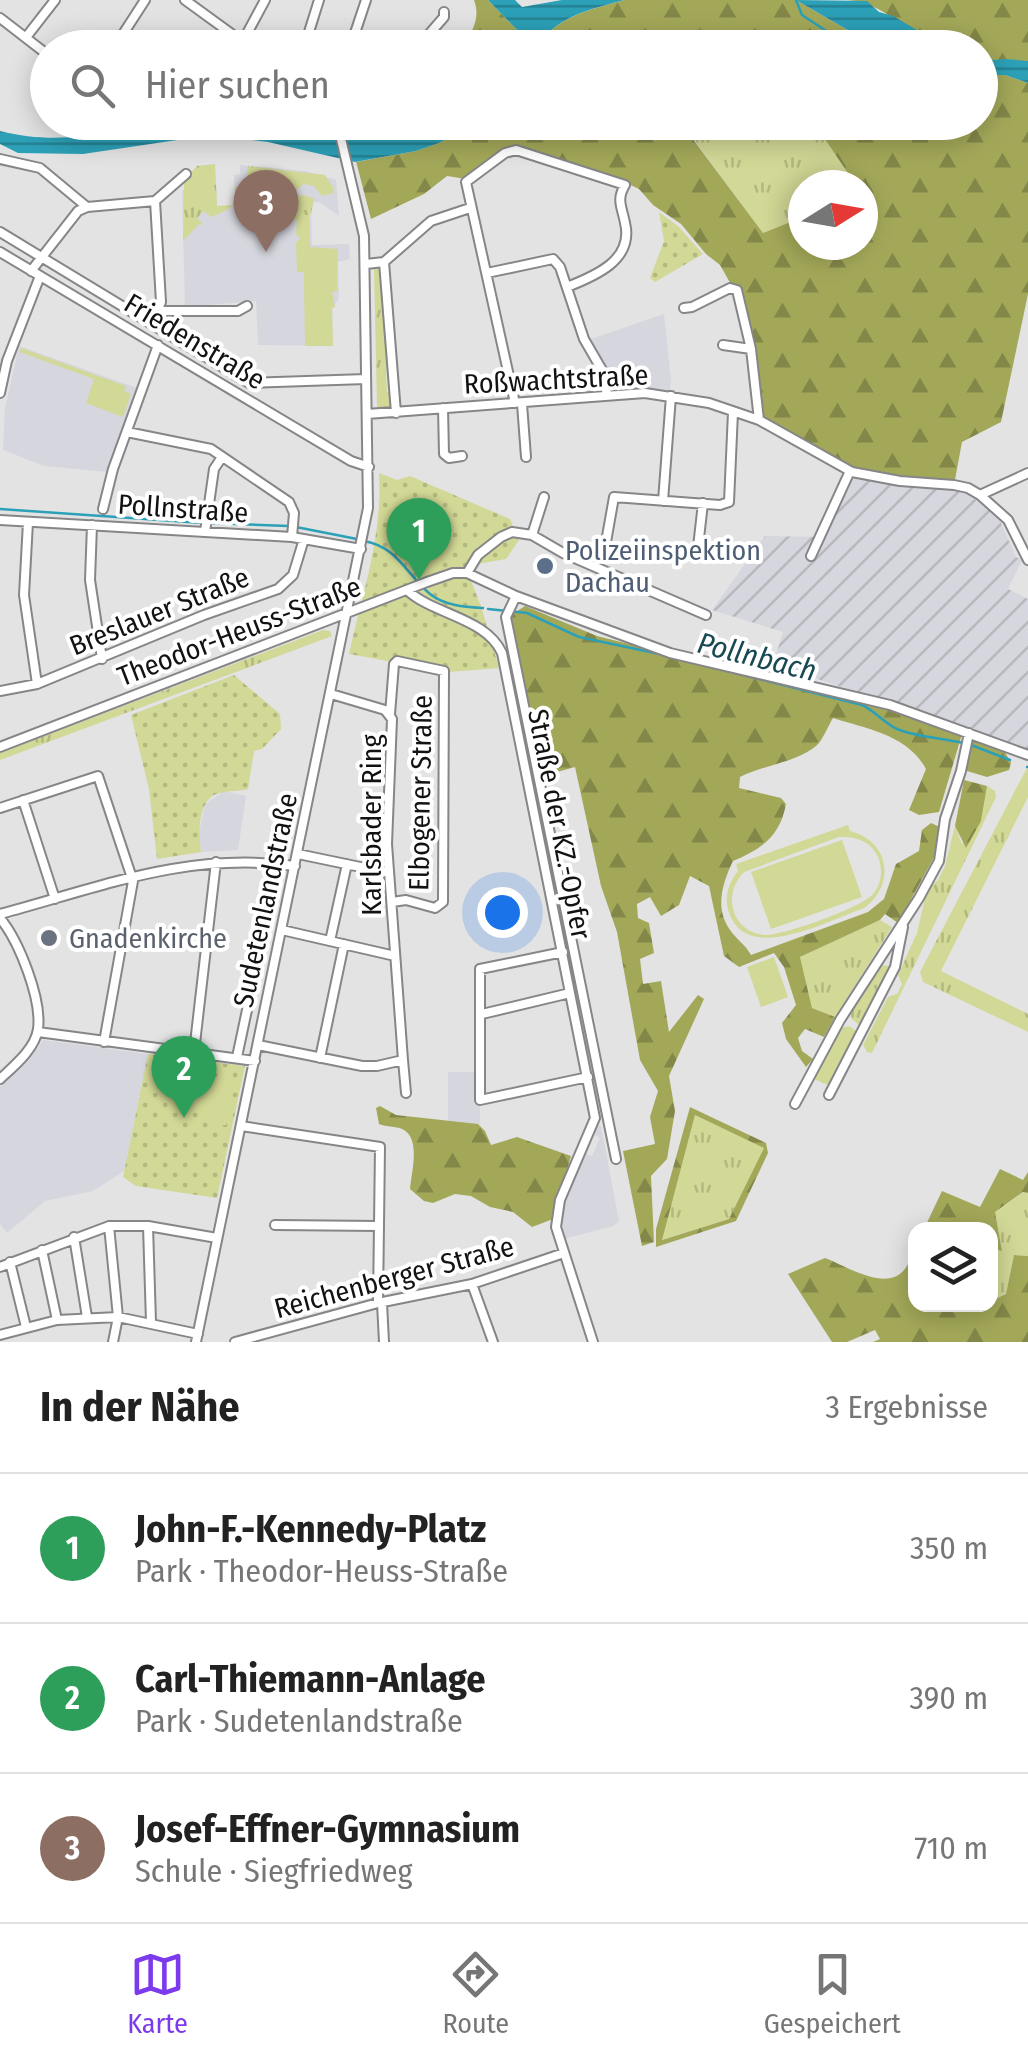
<!DOCTYPE html>
<html lang="de">
<meta charset="utf-8">
<style>
body{margin:0;font-family:"Fira Sans Condensed",sans-serif;background:#f2f2f2;color:#222}
.controls{position:absolute;right:30px;bottom:30px;display:grid;overflow:hidden;border-radius:20px;box-shadow:0 5px 25px #0003}
.controls button{width:90px;height:90px;display:grid;place-items:center;padding:0;border:0;border-bottom:2px solid #e0e0e0;background:#fff;color:#222;font:50px sans-serif}
.compass{position:absolute;left:788px;top:170px;width:90px;height:90px;border-radius:50%;background:#fff;box-shadow:0 5px 25px #0003;rotate:79deg}
.you{position:absolute;left:502px;top:912px;width:35px;height:35px;margin:-25px;border:8px solid #fff;border-radius:50%;background:#1a73e8;box-shadow:0 0 0 15px #1a73e833}
.badge{display:grid;place-items:center;width:65px;height:65px;border-radius:50%;background:#7c3aed;color:#fff;font-size:32px;font-weight:700}
.pin{position:absolute;translate:-50% -82px;filter:drop-shadow(0 2px 5px #0008)}
.pin::after{content:'';position:absolute;top:52px;width:35px;height:30px;background:inherit;clip-path:polygon(0 0,100% 0,50% 100%)}
.list{margin:0;padding:0;list-style:none}
h2{display:flex;justify-content:space-between;align-items:center;height:130px;margin:0;padding:0 40px;font-size:42px}
h2 small{font-size:32px;font-weight:400;color:#767676}
.list li{display:grid;grid-template-columns:65px 1fr auto;gap:30px;align-items:center;box-sizing:border-box;height:150px;padding:0 40px;border-top:2px solid #e0e0e0}
.list b{display:block;font-size:38px;white-space:nowrap}
.list p{margin:0;font-size:32px;white-space:nowrap;color:#767676}
.list em{font-size:32px;font-style:normal;color:#767676}
.icon{flex:none;width:55px;height:55px;fill:none;stroke:currentColor;stroke-width:2;stroke-linecap:round;stroke-linejoin:round}
.map{position:relative;flex:none;width:1028px;height:1342px;overflow:hidden}
.search{position:absolute;background:#fff;box-shadow:0 5px 25px #0003;left:30px;right:30px;top:30px;height:110px;display:flex;align-items:center;gap:25px;box-sizing:border-box;padding:0 35px;border-radius:55px;color:#767676;font-size:38px}
.sheet{height:580px;background:#fff}
nav{display:flex;justify-content:space-around;align-items:center;box-sizing:border-box;height:140px;border-top:2px solid #e0e0e0;background:#fff;font-size:28px;color:#767676}
nav a{display:grid;justify-items:center;gap:5px}
nav .on{color:#7c3aed}
.map>svg:first-child{display:block}
</style>
<div class="map">
<svg width="1028" height="1342" viewBox="0 0 1028 1342">
<defs>
<pattern id="industrial-furrows" width="10" height="10" patternUnits="userSpaceOnUse" patternTransform="scale(2.5)"><rect width="10" height="10" fill="#d6d6de"/><path d="M-1 1l2-2M0 10L10 0M9 11l2-2" fill="none" stroke="#b7b7bd"/></pattern>
<pattern id="grass-tufts" width="24" height="20" patternUnits="userSpaceOnUse" patternTransform="scale(2.5)"><rect width="24" height="20" fill="#d2d895"/><path d="M3 7l-1-3M5 7V3M7 7l1-3M15 17l-1-3M17 17v-4M19 17l1-3" fill="none" stroke="#b3b87f"/></pattern>
<pattern id="forest-firs" width="22" height="20" patternUnits="userSpaceOnUse" patternTransform="scale(2.5)"><rect width="22" height="20" fill="#a3a859"/><path d="M5 1l3.5 6h-7zM16 11l3.5 6h-7z" fill="#838748"/></pattern>
<pattern id="park-dots" width="8" height="8" patternUnits="userSpaceOnUse" patternTransform="scale(2.5)"><rect width="8" height="8" fill="#d2d895"/><path d="M2 2h.1M6 6h.1" fill="none" stroke="#b3b87f" stroke-width="1.8" stroke-linecap="round"/></pattern>
<pattern id="water-rules" width="6" height="5" patternUnits="userSpaceOnUse" patternTransform="scale(2.5)"><rect width="6" height="5" fill="#2ca0b7"/><path d="M0 2.5h6" fill="none" stroke="#248193"/></pattern>
</defs>
<rect width="100%" height="100%" fill="#e3e3e4"/>
<path fill="#d6d6de" d="M240 165 306 171 336 180 339 216 319 202H314L311 211 312 245 349 244 350 259 338 262 339 299 332 308 333 346 258 345 256 301 185 307 182 191 215 169 217 206 235 205 234 175 240 174Z
M664 314 671 380 670 392H610L605 364 591 339Z
M19 346 137 388 108 472 44 466 3 450 5 408Z
M224 791 246 796 238 850 201 852 199 833 205 804Z
M43 1040 148 1054 124 1171 93 1191 45 1201 7 1233 0 1224V1087L27 1062Z
M448 1072H480V1124H448Z
M597 1126H601L619 1221 613 1226 564 1239 562 1221 568 1193 585 1153 592 1156 600 1138 594 1134Z"/>
<path fill="url(#industrial-furrows)" d="M852 472 954 485 986 507 1000 521 1016 557 1022 560 1008 589 1028 599V750L773 664 783 632 712 610 765 536 826 537Z"/>
<path fill="url(#grass-tufts)" d="M704 123H814L856 185H803V217L763 233 689 133Z
M215 164 217 206 235 205V187L244 186C230 209 235 207 211 217L204 211 197 218 203 224 198 225 183 241 184 180 197 166Z
M248 166 325 175 334 189 333 193 322 196 314 186 304 184 292 193 284 195 250 179 247 175Z
M301 195 314 198 311 214 303 216 304 272H297L296 243 300 238 296 234 297 220 282 221 272 235 268 232 288 203Z
M374 269H379L383 273 392 369 386 370 387 392H393L392 407 380 409 377 406Z
M323 630 330 631 332 636 0 760V753Z
M1028 766V797L941 971 1028 1014V1032L923 982 920 972Z
M987 786 995 791 996 797 872 1053 867 1052 863 1045 888 997 897 994 902 984 898 975 917 933 927 890 938 880 945 866 955 826 962 844 981 821Z
M880 920 892 927 835 1017 812 1008 800 957Z
M881 965 890 966 891 971 865 1023 859 1025 851 1018V1010Z
M849 1026 858 1032 843 1064 839 1062 828 1085 814 1079 842 1028Z
M695 1115 765 1147 729 1219 661 1240Z
M1024 1192 1028 1193V1256L1014 1255 1006 1294 991 1301V1248L1002 1250 995 1212Z"/>
<path fill="url(#forest-firs)" fill-rule="evenodd" d="M474 0H488L522 35 518 47 461 48C472 32 481 19 474 0Z
M624 0H796L877 47 536 48C556 16 590 10 624 0Z
M847 0H1028V61H981L980 48C970 47 958 49 948 47 914 41 886 2 847 0Z
M981 75H1005L1028 83V294L1001 422 962 442 954 485 852 472 759 420 751 349 733 288 720 265 706 254 681 224 653 205 639 189 605 173 518 146 504 150 466 179 447 176 424 194 371 219 346 123H442L395 140 350 137 356 162 416 151 439 143 476 123H704L689 134 763 233 803 217V245H863V185H856L814 123 980 122Z
M525 606 597 636 873 705 962 734 939 812 919 815 909 810 926 769C908 735 867 729 833 718 828 726 823 740 816 746 795 763 763 765 740 777L739 788 781 798 786 804C780 837 761 849 733 861 723 882 714 908 730 930 737 940 745 944 751 955L868 912 884 899 896 864 919 851 922 830 931 823 942 828 937 852 898 923 885 914 880 920 800 957 812 1008 835 1017 824 1037 805 1029 798 1038 802 1051 813 1059 806 1067 786 1039 782 1023 796 1005 784 967 774 953 739 967 724 956 709 886 690 876 679 905 661 916 650 897 637 904 638 918 649 923 654 953 640 959 643 984 661 981 669 1032 698 995 704 999 669 1076 675 1111 667 1159 651 1176 654 1242 642 1246 623 1151 655 1144 650 1117 658 1091 640 1060 617 932 601 886 575 767 543 776 511 615Z
M974 740 1005 752 1011 763 1009 770 987 777 967 771 966 761Z
M964 780 987 786 981 821 966 848 955 826Z
M380 1106 396 1115 478 1124 485 1131 491 1145 517 1137 571 1156 553 1219 532 1227 513 1212 490 1207 471 1196 455 1194 433 1203 424 1201 410 1189C411 1174 421 1140 404 1130 398 1126 386 1127 379 1124L376 1108Z
M690 1107 766 1143 768 1153 736 1221 656 1247V1229ZM695 1115 764 1148 729 1219 662 1240Z
M1000 1169 1023 1180 1028 1172V1193L1023 1192 995 1212 1002 1251 991 1248 990 1230 924 1229 942 1191 980 1207Z
M915 1247 916 1304 955 1305 966 1312 990 1304 991 1301 1006 1294 1014 1255 1028 1256V1342H873L880 1339 875 1330 847 1342H832L788 1274 825 1258C846 1266 886 1292 904 1270 909 1265 912 1254 915 1247Z"/>
<path fill="url(#park-dots)" d="M659 212 679 227 703 254 655 282 650 278 664 241Z
M379 473 397 480 410 476 510 519 519 540 506 559 465 566 481 606 499 668 448 672 349 654C362 594 383 536 379 473Z
M234 675 280 714 281 729 262 749 254 751 248 789C237 792 224 790 214 795 197 805 199 835 201 852L157 859 149 789 131 715Z
M148 1054 245 1066 217 1198 136 1186 123 1177Z"/>
<path fill="#d2d895" fill-rule="evenodd" d="M303 215H309L310 247 338 249 337 291 332 292 335 307 332 308 333 346H305Z
M21 348 126 386 124 391 131 394 123 417 86 403 94 379 20 352Z
M848 825 850 831C890 841 896 885 864 908 830 920 749 964 730 915 723 899 728 884 738 871L736 864ZM839 837C856 836 871 841 878 857 883 869 882 884 873 894 863 907 782 936 765 935 731 932 722 894 744 872Z
M842 840 862 897 771 929 751 872Z
M774 957 788 997 761 1007 747 967Z
M208 1076 235 1082 226 1125H209V1121L199 1119Z"/>
<path fill="url(#water-rules)" d="M488 0H515L522 7 562 0H624C589 10 556 16 536 48L518 47 522 35Z
M796 0 867 1 879 12 893 16 946 47H877Z
M1006 59 1028 61V83L1005 75H981V61Z
M251 122 395 140 442 123H476L439 143 416 151 355 162 268 142 211 135 83 154 18 153 0 144V131C67 148 115 128 180 123 203 121 228 123 251 122Z"/>
<g fill="none" stroke-linecap="round" stroke-linejoin="round">
<path stroke="#2ca0b7" stroke-width="2.5" d="M796 0 802 15 840 40
M0 509 203 523
M211 523 288 526
M296 527 357 539
M364 541C398 547 406 574 430 594 445 606 466 607 483 608
M488 609 527 613 579 637 669 656
M692 662 862 705C875 711 884 723 897 729 916 737 942 738 963 743
M971 745 1010 760
M1027 767H1028"/>
<defs>
<path id="minor" d="M185 0 251 48
M0 18 48 55
M27 36 55 0
M243 41 265 0
M114 48 145 0
M304 48 319 0
M350 48 366 0
M417 48 444 17V12
M0 159 40 168 87 207 155 201 186 174
M0 232 249 383 366 379
M0 252 351 461 369 467
M384 262 396 413
M366 264 384 262 431 221 470 208
M31 271 78 211 87 207
M487 273 553 259 560 267 584 339 602 370 607 395
M684 308 692 307 730 288 737 290 751 349 759 420
M158 311H238L247 306
M152 324 161 302 155 201
M723 345 751 349
M0 393 7 361 40 276
M515 403 466 182 505 153 516 150 625 185C616 200 622 207 625 223 634 260 595 276 567 287
M522 404 526 457
M443 408 444 454 449 458 462 456
M367 414 645 393 709 403 759 420 852 472 900 481 954 485 968 488 980 495 1028 473
M127 432 211 449 289 502 294 513 292 537
M980 495 1008 520 1028 560
M663 501 671 396
M103 509 113 469 158 345
M0 520 292 537 361 549
M28 522 24 595 37 684
M92 525 90 580 102 659
M205 532 214 469 222 457
M532 535 544 497
M606 542 614 497 720 505 729 502 733 412
M698 547 703 503
M811 556 850 471
M467 573 478 555 501 537 512 532 532 535 563 553 706 615
M408 591C435 615 486 618 502 653L595 1118 560 1200 556 1227 593 1342
M516 596 506 617 616 1159
M0 691 37 684 204 615 278 589 293 575 304 539
M390 714 394 664 397 661 444 671 443 902 435 908 406 900 392 902
M0 747 427 582 453 573H467L516 596 670 653 890 705 1028 755
M23 800 55 899
M0 808 98 776 133 881 104 1042
M298 854 389 873
M0 914C101 887 188 851 295 866
M0 918C19 941 42 999 38 1029 35 1049 14 1066 0 1079
M282 930 395 956
M330 941 347 864
M563 952 480 969V1100L588 1077
M482 1014 570 993
M38 1032 255 1061
M258 1045 362 1066H377L403 1060 387 844 392 719 385 710 331 694
M194 1052 216 862
M237 1057 278 864
M320 1058 344 944
M403 1060 406 1093
M829 1095 895 967 903 927
M795 1104 840 1020 919 898 939 861 945 819 961 771 969 733
M241 1126 380 1147 378 1303
M275 1225 378 1226
M109 1226 118 1317 113 1342
M148 1226 151 1322
M74 1237 87 1317
M42 1250 57 1320
M10 1262 26 1327
M0 1267 109 1226H148L217 1238
M472 1284 493 1342
M382 1303 384 1342
M0 1335 57 1320 118 1317 198 1334
M196 1342 368 508 364 236 337 122
M235 1342 378 1303 472 1284 564 1253"/>
</defs>
<use href="#minor" stroke="#868688" stroke-width="12"/>
<use href="#minor" stroke="#fff" stroke-width="8"/>
</g>
<circle fill="#5c6f8a" stroke="#fff" stroke-width="4" cx="545" cy="566" r="10"/>
<circle fill="#6b7280" stroke="#fff" stroke-width="4" cx="49" cy="938" r="10"/>
<g text-anchor="middle" stroke-width="8" stroke-linejoin="round" paint-order="stroke">
<g font-size="28" fill="#121212" stroke="#fff">
<text transform="translate(195 341) rotate(31)" y="10">Friedenstraße</text>
<text transform="translate(556 379) rotate(-3)" y="10">Roßwachtstraße</text>
<text transform="translate(183 508) rotate(4)" y="10">Pollnstraße</text>
<text transform="translate(159 611) rotate(-22)" y="10">Breslauer Straße</text>
<text transform="translate(239 631) rotate(-21)" y="10">Theodor-Heuss-Straße</text>
<text transform="translate(420 793) rotate(-89)" y="10">Elbogener Straße</text>
<text transform="translate(560 824) rotate(79)" y="10">Straße der KZ.-Opfer</text>
<text transform="translate(371 825) rotate(-90)" y="10">Karlsbader Ring</text>
<text transform="translate(265 900) rotate(-78)" y="10">Sudetenlandstraße</text>
<text transform="translate(394 1277) rotate(-15)" y="10">Reichenberger Straße</text>
</g>
<g font-size="28" fill="#4e5e75" stroke="#fff" text-anchor="start">
<text x="565" y="560">Polizeiinspektion<tspan x="565" dy="32">Dachau</tspan></text>
</g>
<g font-size="28" fill="#5b616d" stroke="#fff" text-anchor="start">
<text x="69" y="948">Gnadenkirche</text>
</g>
<g font-size="30" font-style="italic" fill="#194953" stroke="#fff">
<text transform="translate(757 657) rotate(14)" y="10">Pollnbach</text>
</g>
</g>
</svg>
<div class="controls">
<button><svg class="icon" aria-label="layers" viewBox="0 0 24 24"><path d="M12 4l9 5-9 5-9-5zM3 14l9 5 9-5"/></svg></button>
</div>
<svg class="compass" viewBox="-18 -18 36 36"><path d="M0-13l5 13h-10z" fill="#e53935"/><path d="M0 13l5-13h-10z" fill="#767676"/></svg>
<div class="you"></div>
<div class="pin badge" style="left:419px;top:580px;background:#2e9e5b">1</div>
<div class="pin badge" style="left:184px;top:1118px;background:#2e9e5b">2</div>
<div class="pin badge" style="left:266px;top:252px;background:#8d6e63">3</div>
<div class="search"><svg class="icon" aria-label="search" viewBox="0 0 24 24"><circle cx="10" cy="10" r="6"/><path d="M15 15l6 6"/></svg>Hier suchen</div>
</div>
<section class="sheet">
<h2>In der Nähe<small>3 Ergebnisse</small></h2>
<ul class="list">
<li><span class="badge" style="background:#2e9e5b">1</span><div><b>John-F.-Kennedy-Platz</b><p>Park · Theodor-Heuss-Straße</p></div><em>350 m</em></li>
<li><span class="badge" style="background:#2e9e5b">2</span><div><b>Carl-Thiemann-Anlage</b><p>Park · Sudetenlandstraße</p></div><em>390 m</em></li>
<li><span class="badge" style="background:#8d6e63">3</span><div><b>Josef-Effner-Gymnasium</b><p>Schule · Siegfriedweg</p></div><em>710 m</em></li>
</ul>
</section>
<nav>
<a class="on"><svg class="icon" aria-label="map" viewBox="0 0 24 24"><path d="M3 6l6-2 6 2 6-2v14l-6 2-6-2-6 2zM9 4v14M15 6v14"/></svg>Karte</a>
<a><svg class="icon" aria-label="directions" viewBox="0 0 24 24"><path d="M12 3l9 9-9 9-9-9zM9 14v-3h6M13 9l2 2-2 2"/></svg>Route</a>
<a><svg class="icon" aria-label="saved" viewBox="0 0 24 24"><path d="M7 4h10v16l-5-4-5 4z"/></svg>Gespeichert</a>
</nav>
